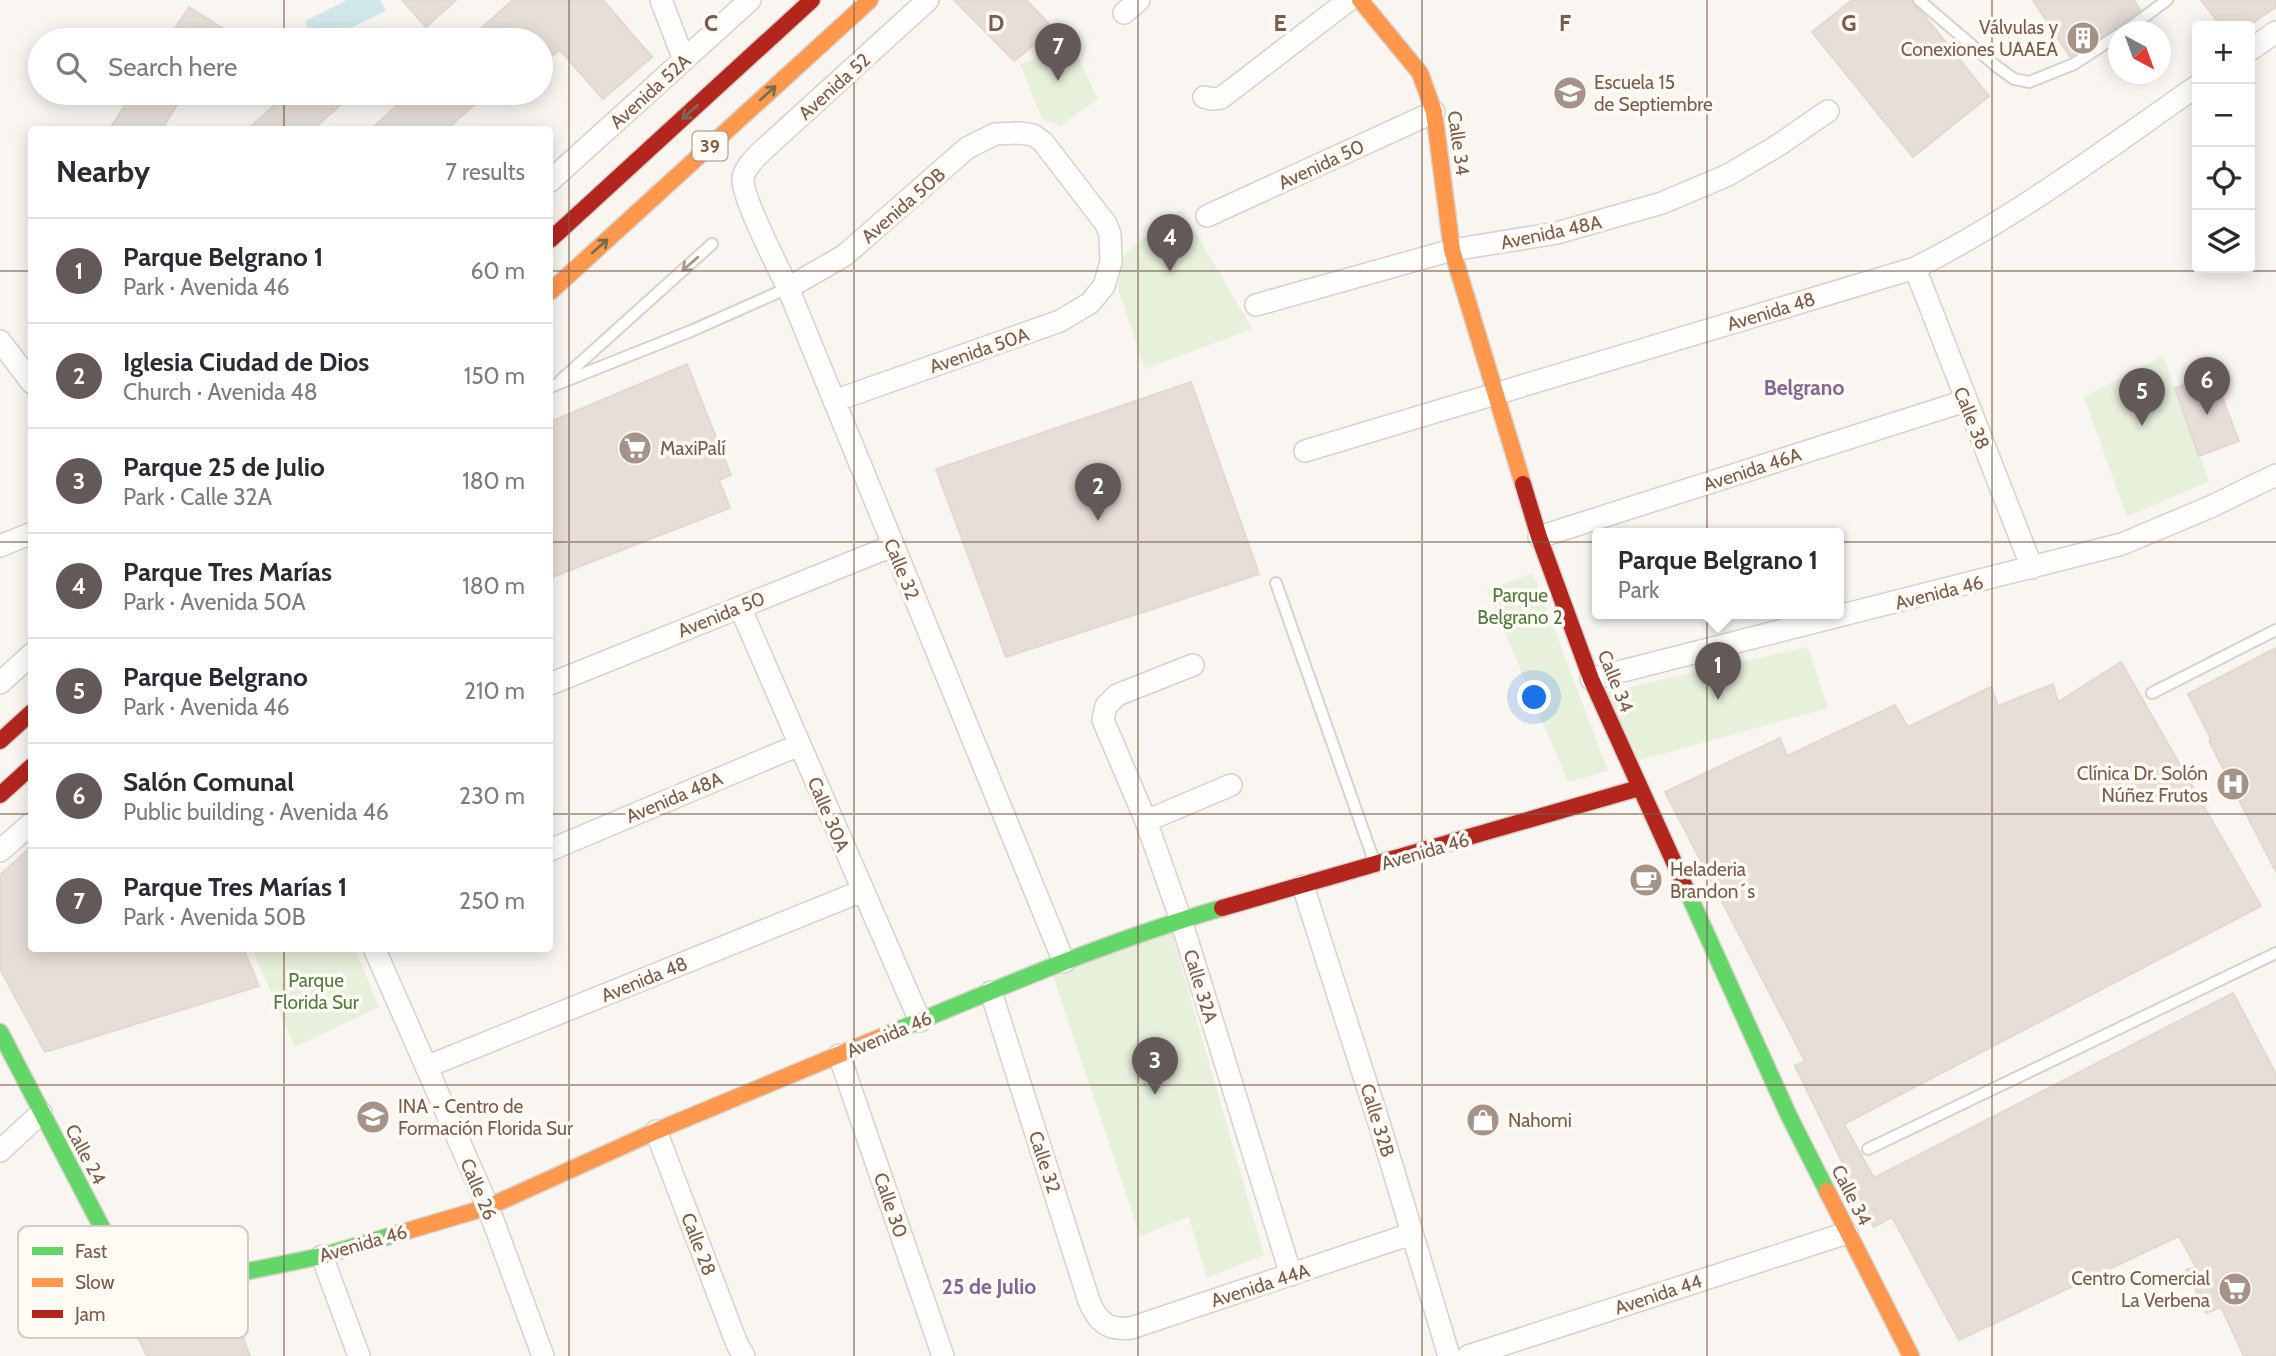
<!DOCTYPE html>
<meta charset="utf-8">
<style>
body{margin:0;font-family:Cabin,sans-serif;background:#f2f2f3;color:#2b2b33}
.controls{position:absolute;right:21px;top:21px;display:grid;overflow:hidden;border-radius:7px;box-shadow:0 4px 18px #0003}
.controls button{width:63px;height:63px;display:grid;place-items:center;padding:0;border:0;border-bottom:2px solid #e1e1e2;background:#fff;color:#2b2b33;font:35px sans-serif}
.compass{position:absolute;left:2108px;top:21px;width:63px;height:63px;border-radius:50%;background:#fff;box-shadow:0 4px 18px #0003;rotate:139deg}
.you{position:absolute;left:1535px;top:698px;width:24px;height:24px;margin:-18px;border:5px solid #fff;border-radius:50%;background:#1a73e8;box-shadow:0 0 0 10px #1a73e833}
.badge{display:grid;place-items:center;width:46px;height:46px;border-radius:50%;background:#625958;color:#fff;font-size:23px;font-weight:700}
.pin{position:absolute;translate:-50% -58px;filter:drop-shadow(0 2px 4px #0008)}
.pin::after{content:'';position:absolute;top:37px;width:24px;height:21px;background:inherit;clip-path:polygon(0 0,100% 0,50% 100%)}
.popup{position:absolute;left:1592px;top:528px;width:252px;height:91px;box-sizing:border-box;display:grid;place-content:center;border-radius:7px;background:#fff;filter:drop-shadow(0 2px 5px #0005);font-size:23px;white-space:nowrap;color:#7c7c81}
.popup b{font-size:26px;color:#2b2b33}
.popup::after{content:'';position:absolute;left:50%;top:100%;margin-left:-14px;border:14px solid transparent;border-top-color:#fff}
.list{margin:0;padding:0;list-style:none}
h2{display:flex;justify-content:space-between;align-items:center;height:91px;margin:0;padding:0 28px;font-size:30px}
h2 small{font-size:23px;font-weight:400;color:#7c7c81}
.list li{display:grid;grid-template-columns:46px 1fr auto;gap:21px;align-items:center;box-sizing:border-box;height:105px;padding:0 28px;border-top:2px solid #e1e1e2}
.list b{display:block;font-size:26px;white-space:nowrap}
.list p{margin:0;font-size:23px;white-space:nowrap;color:#7c7c81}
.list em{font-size:23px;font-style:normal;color:#7c7c81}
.icon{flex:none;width:38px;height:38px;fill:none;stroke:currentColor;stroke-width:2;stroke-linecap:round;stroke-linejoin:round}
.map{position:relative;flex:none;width:2276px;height:1356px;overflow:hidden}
.search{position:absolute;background:#fff;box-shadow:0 4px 18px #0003;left:28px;top:28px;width:525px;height:77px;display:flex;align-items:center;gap:18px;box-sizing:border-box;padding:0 24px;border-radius:38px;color:#7c7c81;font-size:26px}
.panel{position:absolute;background:#fff;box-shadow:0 4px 18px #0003;left:28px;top:126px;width:525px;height:826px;border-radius:7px}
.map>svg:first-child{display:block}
</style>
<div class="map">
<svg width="2276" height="1356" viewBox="0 0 2276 1356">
<rect width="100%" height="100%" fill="#f9f5f0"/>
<path fill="#e7f0db" d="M1073 46 1098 99 1060 126 1042 119 1020 64Z
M1182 209 1252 329 1145 369 1118 289 1123 255Z
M2163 356 2209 481 2127 517 2084 397Z
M1533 573 1608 771 1568 782 1487 590Z
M1808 647 1828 708 1633 762 1607 692Z
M1171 930 1264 1255 1207 1278 1189 1217 1140 1236 1052 973Z
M252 949H355L379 1007 295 1047Z"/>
<path fill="#d0e8ea" d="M347 0H380L386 11 325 40H314L305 21Z"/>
<path fill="#e6ded7" stroke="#e2d8d2" stroke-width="2" d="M402 0H456L426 27Z
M513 0H603L652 57 603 99 560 50 553 55 541 40H468Z
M954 0H1026L1054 29 1014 61Z
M1852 0H1911L1913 5 1923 14 1989 96 1913 157 1812 32Z
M2033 0H2134L2140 10 2118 27 2070 57Z
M2201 0H2276V7L2248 26H2221Z
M189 7 241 40H167Z
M133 93H185L161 130H109Z
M288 93H354L312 130H247Z
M411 93H487L446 130H370Z
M687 364 731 475 719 480 730 508 550 578V422Z
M2213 374 2239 441 2199 456 2175 388Z
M1191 382 1259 574 1006 657 936 469Z
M2276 648V872L2209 741 2211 739 2188 694Z
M2121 662 2261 906 1844 1124 1874 1178 2233 993 2276 1074V1356H2244L2221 1307 2206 1313 2186 1270 2196 1267 2179 1236 1959 1340 1892 1217 1874 1227 1795 1066 1805 1061 1665 792 1780 738 1787 756 1895 705 1908 727 1991 687 1998 706 2053 684 2058 702Z
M32 846V948H243L259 986 45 1052 0 969V875Z
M226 1295 250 1356H147L125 1311 165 1307Z"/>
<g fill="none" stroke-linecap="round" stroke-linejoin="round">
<defs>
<path id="lane" d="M1919 0 1996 66 2014 79 2029 82 2074 64 2118 35
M2124 32 2167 0
M561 380 712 244
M550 387 691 331 788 288
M1276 583 1374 861
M2152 693 2276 630
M1868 1149 2276 953"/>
<path id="street" d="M661 0 684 60
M928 0 761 152C754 159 744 168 743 179 742 198 778 267 788 288L1064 962
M1124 13 1139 0
M2250 50 2276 32
M1204 97 1212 99 1221 98 1349 0
M550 181 750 0
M1207 216 1434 112
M1915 268 2032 568
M788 288 845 255 967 148 995 134 1020 133 1033 135 1043 142 1106 224 1110 234 1111 262 1104 286 1090 303 1060 321 834 401
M1256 305 1452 250 1557 233 1662 203 1728 175 1777 146 1828 111
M0 341 32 383
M1305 451 1915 268C2015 218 2105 150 2197 86
M1539 537 1965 401
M0 546 32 533
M740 607 920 1021
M1193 665 1117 695 1106 706 1103 720 1146 821 1181 920 1291 1275
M1591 679 2122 544 2210 507 2276 475
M0 683 32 654
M550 684 892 546
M1146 821 1231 785
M550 850 799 745
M0 851 32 823
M1303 886 1380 1126 1449 1356
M374 948 488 1207 543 1356
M991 992 1089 1301C1097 1321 1108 1331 1131 1328L1411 1234
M839 1055 943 1356
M426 1067 862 891
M656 1131 737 1344 744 1356
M0 1151 41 1113
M322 1256 359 1356
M1468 1356 1847 1233"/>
<path id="fast" d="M1687 891 1789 1116 1827 1191
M0 1032 125 1272 145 1286 161 1289 322 1256 400 1233
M886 1035C996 989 1107 941 1222 908"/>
<path id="slow" d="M1360 0 1420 73 1434 112 1452 250 1523 484
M550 292 870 0
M1827 1191 1911 1356
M400 1233 488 1207 656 1131 886 1035"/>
<path id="jam" d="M550 240 812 0
M1523 484 1539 537 1591 679 1687 891
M0 741 32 712
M0 795 32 766
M1222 908 1639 788"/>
</defs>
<use href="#lane" stroke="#d7d1cb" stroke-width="14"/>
<use href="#street" stroke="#d7d1cb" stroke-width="24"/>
<use href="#fast" stroke="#d9d2cb" stroke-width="19"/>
<use href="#slow" stroke="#d9d2cb" stroke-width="19"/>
<use href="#jam" stroke="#d9d2cb" stroke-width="19"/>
<use href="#lane" stroke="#fefefd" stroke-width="10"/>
<use href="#street" stroke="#fefefd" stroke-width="21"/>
<use href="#fast" stroke="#63d668" stroke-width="16"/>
<use href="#slow" stroke="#ff974d" stroke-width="16"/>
<use href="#jam" stroke="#b3261e" stroke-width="16"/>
</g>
<defs><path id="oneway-shaft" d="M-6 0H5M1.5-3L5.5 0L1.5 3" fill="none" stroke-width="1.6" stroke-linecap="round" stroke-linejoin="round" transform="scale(1.75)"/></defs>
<g stroke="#776e51">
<use href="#oneway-shaft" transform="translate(768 93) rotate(-42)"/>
<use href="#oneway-shaft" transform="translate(690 112) rotate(138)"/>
<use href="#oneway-shaft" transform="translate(600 246) rotate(-42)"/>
</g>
<use stroke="#a8958b" href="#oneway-shaft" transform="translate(690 264) rotate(139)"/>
<path fill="none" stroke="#7a5c4d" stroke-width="2" stroke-opacity="0.55" d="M284 0V40M569 0V1356M854 0V1356M1138 0V1356M1422 0V1356M1707 0V1356M1992 0V1356M284 93V130M0 271H32M550 271H2276M0 542H32M550 542H2276M0 814H32M550 814H2276M284 948V1356M0 1085H2276"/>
<defs>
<symbol id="building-disc" viewBox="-11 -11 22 22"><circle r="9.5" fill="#a69286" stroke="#fffaf3"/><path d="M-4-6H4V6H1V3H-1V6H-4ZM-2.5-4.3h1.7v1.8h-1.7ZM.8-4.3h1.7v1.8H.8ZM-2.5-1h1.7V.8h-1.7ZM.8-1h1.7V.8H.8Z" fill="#fff"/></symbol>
<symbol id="school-disc" viewBox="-11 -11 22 22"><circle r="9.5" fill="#a69286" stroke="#fffaf3"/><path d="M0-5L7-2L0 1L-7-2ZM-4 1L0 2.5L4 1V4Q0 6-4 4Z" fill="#fff"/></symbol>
<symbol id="supermarket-disc" viewBox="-11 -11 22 22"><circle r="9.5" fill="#a69286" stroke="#fffaf3"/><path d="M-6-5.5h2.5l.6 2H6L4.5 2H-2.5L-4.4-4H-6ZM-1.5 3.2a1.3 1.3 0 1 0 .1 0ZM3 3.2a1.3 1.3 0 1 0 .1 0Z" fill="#fff"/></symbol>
<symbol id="hospital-disc" viewBox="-11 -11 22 22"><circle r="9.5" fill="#a69286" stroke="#fffaf3"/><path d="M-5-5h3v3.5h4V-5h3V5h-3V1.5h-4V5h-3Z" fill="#fff"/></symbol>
<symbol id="cafe-disc" viewBox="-11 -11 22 22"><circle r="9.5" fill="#a69286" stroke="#fffaf3"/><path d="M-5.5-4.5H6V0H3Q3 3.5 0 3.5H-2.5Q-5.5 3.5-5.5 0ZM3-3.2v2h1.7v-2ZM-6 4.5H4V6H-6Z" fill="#fff"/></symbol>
<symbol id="university-disc" viewBox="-11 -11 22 22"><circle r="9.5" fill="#a69286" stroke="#fffaf3"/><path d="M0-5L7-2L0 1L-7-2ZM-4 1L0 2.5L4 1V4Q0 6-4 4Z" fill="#fff"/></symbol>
<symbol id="shop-disc" viewBox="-11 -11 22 22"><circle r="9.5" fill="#a69286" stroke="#fffaf3"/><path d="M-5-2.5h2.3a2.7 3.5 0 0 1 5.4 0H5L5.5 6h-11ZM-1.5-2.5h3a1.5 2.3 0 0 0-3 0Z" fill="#fff"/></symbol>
</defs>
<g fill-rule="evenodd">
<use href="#building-disc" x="2064" y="19" width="38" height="38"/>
<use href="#school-disc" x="1551" y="74" width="38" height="38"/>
<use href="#supermarket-disc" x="616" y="429" width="38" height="38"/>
<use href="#hospital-disc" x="2214" y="765" width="38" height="38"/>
<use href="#cafe-disc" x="1627" y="861" width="38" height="38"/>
<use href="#university-disc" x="354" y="1098" width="38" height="38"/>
<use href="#shop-disc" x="1464" y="1101" width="38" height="38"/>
<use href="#supermarket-disc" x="2216" y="1270" width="38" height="38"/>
</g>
<g text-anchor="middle" stroke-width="7" stroke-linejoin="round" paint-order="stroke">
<rect fill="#fffaf3" stroke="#a28b7f" stroke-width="2" x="692.5" y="131.5" width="35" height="29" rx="5"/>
<g font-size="18" font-weight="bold" fill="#7a5c4d">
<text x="710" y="152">39</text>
</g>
<g font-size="19" fill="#7a5c4d" stroke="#fffaf3" text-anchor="start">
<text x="2058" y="34" text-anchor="end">Válvulas y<tspan x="2058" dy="22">Conexiones UAAEA</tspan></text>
<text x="1594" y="89">Escuela 15<tspan x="1594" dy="22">de Septiembre</tspan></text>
<text x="660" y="455">MaxiPalí</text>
<text x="2208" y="780" text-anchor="end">Clínica Dr. Solón<tspan x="2208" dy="22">Núñez Frutos</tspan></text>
<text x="1670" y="876">Heladeria<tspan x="1670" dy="22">Brandon´s</tspan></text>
<text x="398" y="1113">INA - Centro de<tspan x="398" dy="22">Formación Florida Sur</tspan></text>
<text x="1508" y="1127">Nahomi</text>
<text x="2210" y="1285" text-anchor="end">Centro Comercial<tspan x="2210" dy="22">La Verbena</tspan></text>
</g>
<g font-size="19" fill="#7a5c4d" stroke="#fffaf3">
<text transform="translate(834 86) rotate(-42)" y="7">Avenida 52</text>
<text transform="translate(650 91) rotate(-42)" y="7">Avenida 52A</text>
<text transform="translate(1459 143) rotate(82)" y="7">Calle 34</text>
<text transform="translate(1321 164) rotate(-25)" y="7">Avenida 50</text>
<text transform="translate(903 205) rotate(-41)" y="7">Avenida 50B</text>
<text transform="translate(1551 232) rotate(-12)" y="7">Avenida 48A</text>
<text transform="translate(1771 311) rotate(-17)" y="7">Avenida 48</text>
<text transform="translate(979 350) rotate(-19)" y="7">Avenida 50A</text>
<text transform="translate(1972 418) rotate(68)" y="7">Calle 38</text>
<text transform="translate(1752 469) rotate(-18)" y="7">Avenida 46A</text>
<text transform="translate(902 569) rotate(68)" y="7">Calle 32</text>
<text transform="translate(1939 592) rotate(-14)" y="7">Avenida 46</text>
<text transform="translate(721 614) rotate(-22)" y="7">Avenida 50</text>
<text transform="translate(1616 681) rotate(68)" y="7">Calle 34</text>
<text transform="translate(674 797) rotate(-23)" y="7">Avenida 48A</text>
<text transform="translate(829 814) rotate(67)" y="7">Calle 30A</text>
<text transform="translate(1425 851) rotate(-16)" y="7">Avenida 46</text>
<text transform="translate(644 979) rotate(-22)" y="7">Avenida 48</text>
<text transform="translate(1201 986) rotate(73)" y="7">Calle 32A</text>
<text transform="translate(889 1034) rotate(-23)" y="7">Avenida 46</text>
<text transform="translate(1378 1120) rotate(73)" y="7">Calle 32B</text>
<text transform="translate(86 1154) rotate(62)" y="7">Calle 24</text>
<text transform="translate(1045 1162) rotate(72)" y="7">Calle 32</text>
<text transform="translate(479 1189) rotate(67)" y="7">Calle 26</text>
<text transform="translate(1852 1195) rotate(63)" y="7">Calle 34</text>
<text transform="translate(891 1205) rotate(71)" y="7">Calle 30</text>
<text transform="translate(363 1243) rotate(-16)" y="7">Avenida 46</text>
<text transform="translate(699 1244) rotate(69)" y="7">Calle 28</text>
<text transform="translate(1260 1285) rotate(-18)" y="7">Avenida 44A</text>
<text transform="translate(1658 1294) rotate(-18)" y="7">Avenida 44</text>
</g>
<g font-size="19" fill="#537a41" stroke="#fffaf3">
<text x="1520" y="602">Parque<tspan x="1520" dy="22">Belgrano 2</tspan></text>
<text x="316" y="987">Parque<tspan x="316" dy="22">Florida Sur</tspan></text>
</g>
<g font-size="21" font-weight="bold" fill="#846695" stroke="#fffaf3">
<text x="1804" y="395">Belgrano</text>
<text x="989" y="1294">25 de Julio</text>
</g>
</g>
<rect x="18" y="1226" width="230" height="112" rx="10" fill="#fffaf3" stroke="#d7cbc1" stroke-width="2"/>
<rect x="32" y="1247" width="31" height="8" fill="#63d668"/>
<rect x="32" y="1278" width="31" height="9" fill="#ff974d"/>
<rect x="32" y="1310" width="31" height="8" fill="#b3261e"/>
<g font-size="19" fill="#7a5c4d">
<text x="75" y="1258">Fast</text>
<text x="75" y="1289">Slow</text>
<text x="75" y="1321">Jam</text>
</g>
<g font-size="23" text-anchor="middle" font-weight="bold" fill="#7a5c4d" stroke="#fffaf3" stroke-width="7" stroke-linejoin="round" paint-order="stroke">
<text x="711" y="31">C</text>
<text x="996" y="31">D</text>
<text x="1280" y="31">E</text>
<text x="1565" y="31">F</text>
<text x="1849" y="31">G</text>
</g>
</svg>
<div class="controls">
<button>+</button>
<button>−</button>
<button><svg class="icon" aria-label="locate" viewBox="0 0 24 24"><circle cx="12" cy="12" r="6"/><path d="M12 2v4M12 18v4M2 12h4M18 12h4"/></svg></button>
<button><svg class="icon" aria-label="layers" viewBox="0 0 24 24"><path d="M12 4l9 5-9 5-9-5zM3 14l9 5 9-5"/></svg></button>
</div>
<svg class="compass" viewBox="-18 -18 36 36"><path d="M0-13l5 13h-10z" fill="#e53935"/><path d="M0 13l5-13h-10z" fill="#7c7c81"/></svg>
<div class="you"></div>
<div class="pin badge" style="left:1718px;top:700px">1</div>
<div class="popup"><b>Parque Belgrano 1</b>Park</div>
<div class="pin badge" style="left:1098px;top:521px">2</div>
<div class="pin badge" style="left:1155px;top:1095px">3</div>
<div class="pin badge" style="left:1170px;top:272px">4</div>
<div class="pin badge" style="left:2142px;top:426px">5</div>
<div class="pin badge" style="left:2207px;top:415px">6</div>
<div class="pin badge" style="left:1058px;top:81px">7</div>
<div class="search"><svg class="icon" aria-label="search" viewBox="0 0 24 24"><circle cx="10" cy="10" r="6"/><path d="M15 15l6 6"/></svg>Search here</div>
<section class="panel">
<h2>Nearby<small>7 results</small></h2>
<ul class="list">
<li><span class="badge">1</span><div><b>Parque Belgrano 1</b><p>Park · Avenida 46</p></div><em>60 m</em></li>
<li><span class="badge">2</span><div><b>Iglesia Ciudad de Dios</b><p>Church · Avenida 48</p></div><em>150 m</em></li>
<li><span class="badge">3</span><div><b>Parque 25 de Julio</b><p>Park · Calle 32A</p></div><em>180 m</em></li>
<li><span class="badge">4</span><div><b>Parque Tres Marías</b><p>Park · Avenida 50A</p></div><em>180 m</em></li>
<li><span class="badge">5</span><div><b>Parque Belgrano</b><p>Park · Avenida 46</p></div><em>210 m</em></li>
<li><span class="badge">6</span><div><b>Salón Comunal</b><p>Public building · Avenida 46</p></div><em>230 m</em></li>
<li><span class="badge">7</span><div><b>Parque Tres Marías 1</b><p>Park · Avenida 50B</p></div><em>250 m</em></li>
</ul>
</section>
</div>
